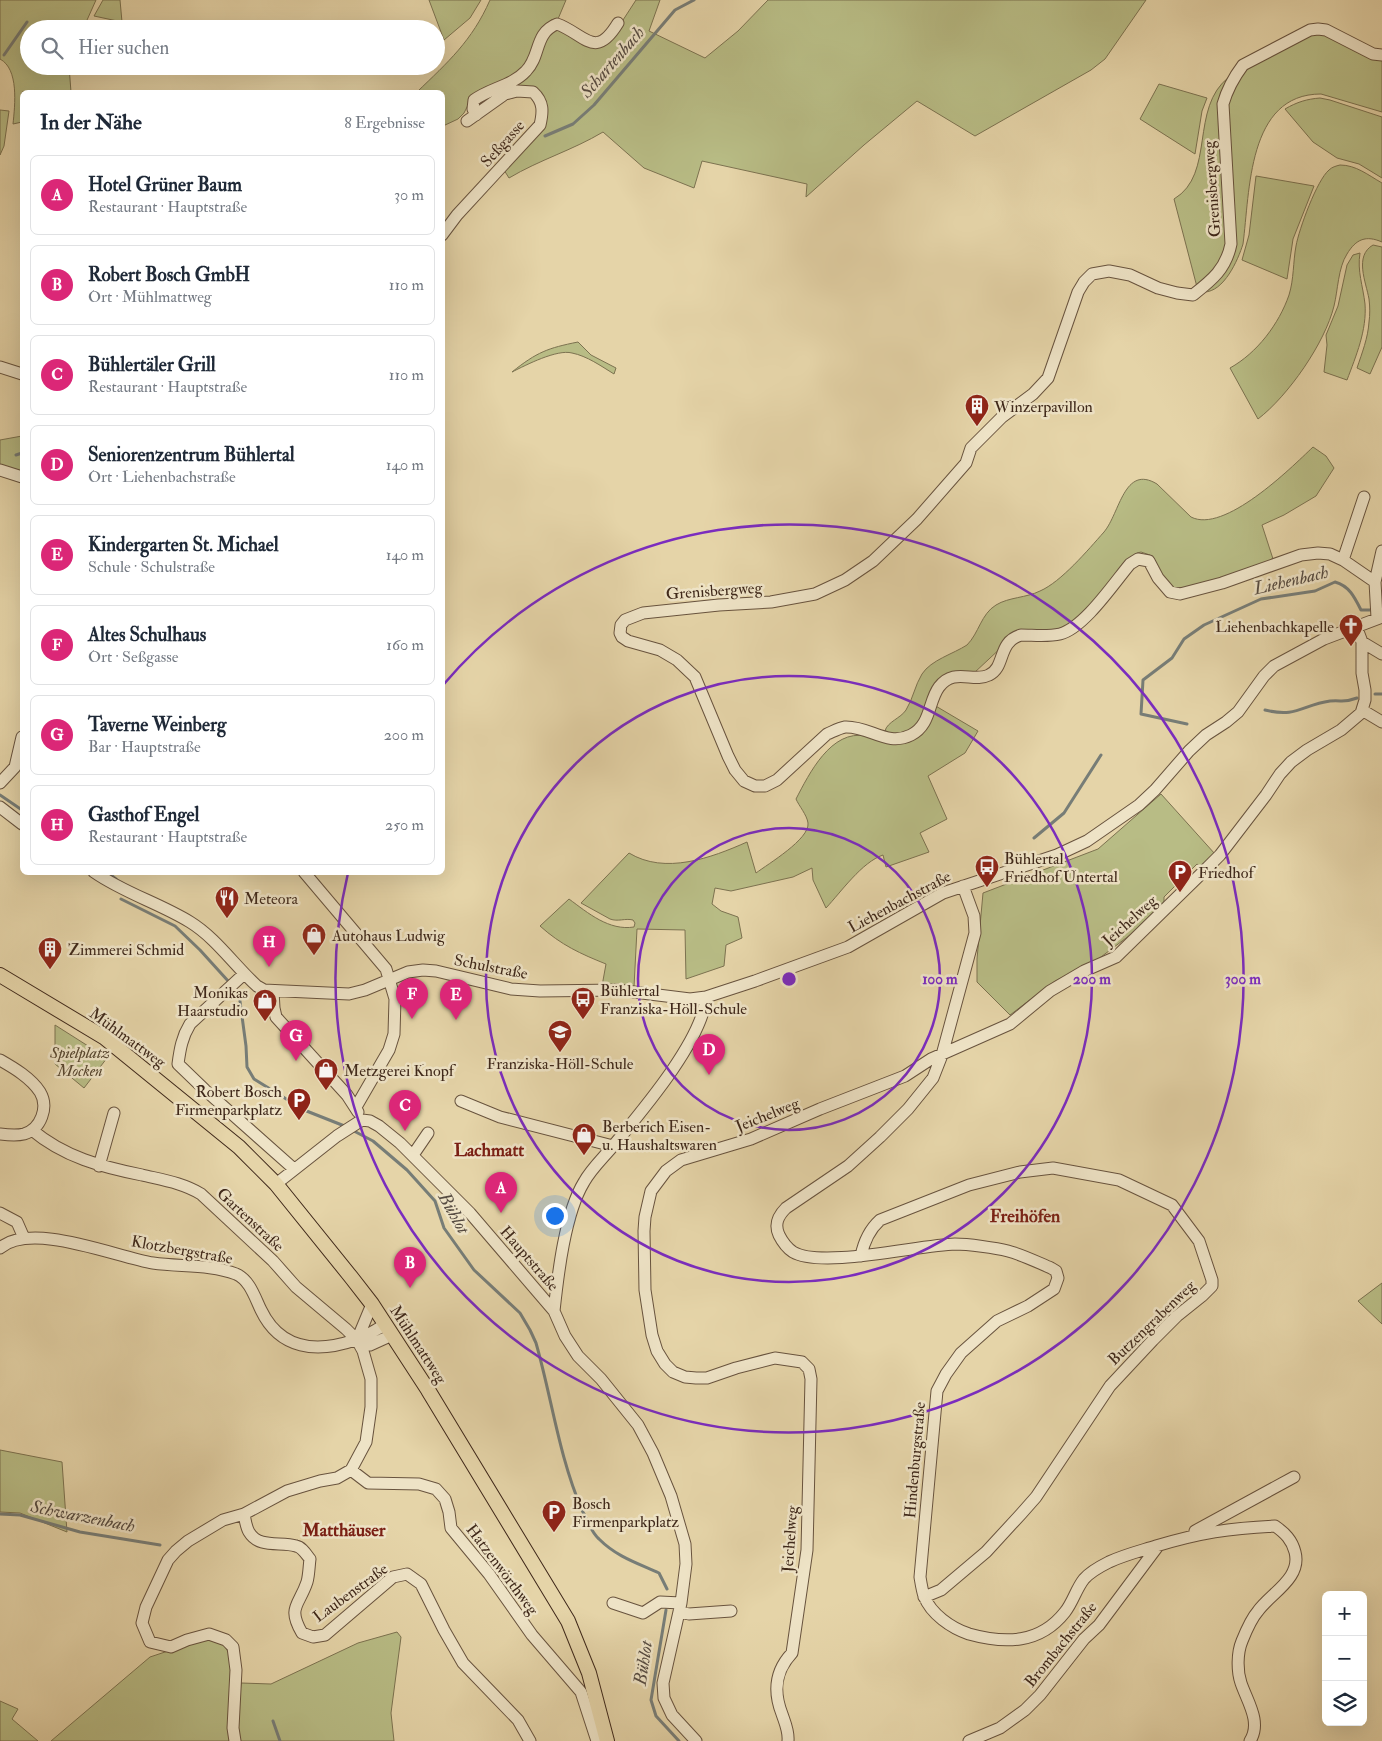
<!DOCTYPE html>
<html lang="de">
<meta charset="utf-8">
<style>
body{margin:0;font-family:"IM FELL Double Pica",serif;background:#f2f2f3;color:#1f2937}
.controls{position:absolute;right:15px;bottom:15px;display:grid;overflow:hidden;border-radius:8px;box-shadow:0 5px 20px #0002}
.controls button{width:45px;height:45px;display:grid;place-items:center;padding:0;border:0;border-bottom:1px solid #e0e1e3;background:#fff;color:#1f2937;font:25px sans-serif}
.you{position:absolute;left:554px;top:1215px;width:18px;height:18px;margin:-12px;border:4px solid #fff;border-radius:50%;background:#1a73e8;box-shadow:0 0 0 8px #1a73e833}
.badge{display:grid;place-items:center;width:32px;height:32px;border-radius:50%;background:#db2777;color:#fff;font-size:16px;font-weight:700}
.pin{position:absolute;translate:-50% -41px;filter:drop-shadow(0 1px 2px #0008)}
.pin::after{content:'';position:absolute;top:26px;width:18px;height:15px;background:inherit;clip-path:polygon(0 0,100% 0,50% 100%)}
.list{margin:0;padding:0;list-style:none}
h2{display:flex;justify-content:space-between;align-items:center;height:65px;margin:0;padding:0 20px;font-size:21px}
h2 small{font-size:16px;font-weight:400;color:#747a83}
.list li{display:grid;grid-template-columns:32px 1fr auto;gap:15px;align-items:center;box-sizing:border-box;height:80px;margin:0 10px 10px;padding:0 10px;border:1px solid #e0e1e3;border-radius:8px}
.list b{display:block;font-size:19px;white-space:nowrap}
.list p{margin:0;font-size:16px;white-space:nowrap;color:#747a83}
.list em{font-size:16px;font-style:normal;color:#747a83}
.icon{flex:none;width:28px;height:28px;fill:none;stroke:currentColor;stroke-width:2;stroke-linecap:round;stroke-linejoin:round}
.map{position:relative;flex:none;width:1382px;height:1741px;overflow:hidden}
.search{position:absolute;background:#fff;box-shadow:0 5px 20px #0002;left:20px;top:20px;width:425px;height:55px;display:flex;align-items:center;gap:12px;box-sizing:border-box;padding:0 18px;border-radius:28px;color:#747a83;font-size:19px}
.panel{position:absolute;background:#fff;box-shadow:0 5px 20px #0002;left:20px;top:90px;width:425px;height:785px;border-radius:8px}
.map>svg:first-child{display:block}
</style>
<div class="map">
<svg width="1382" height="1741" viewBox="0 0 1382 1741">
<rect width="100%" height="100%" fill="#e5d4a8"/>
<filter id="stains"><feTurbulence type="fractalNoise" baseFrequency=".004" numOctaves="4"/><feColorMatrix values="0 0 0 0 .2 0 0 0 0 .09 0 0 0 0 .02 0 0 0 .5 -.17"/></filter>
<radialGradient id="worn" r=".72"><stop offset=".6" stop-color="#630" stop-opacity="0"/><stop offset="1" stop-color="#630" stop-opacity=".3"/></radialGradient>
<path fill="#b8bc85" stroke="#7c7250" d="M0 0H96L83 29H29V66H69L71 92H22V122L13 124C15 105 19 69 0 59Z
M103 0H120L122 22 94 16Z
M429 0H481L470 18 444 40Z
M490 0H566L558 19 551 20 541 32 524 68 471 99 464 113 458 119 443 126 442 92H417C448 62 472 41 490 0Z
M636 0H660L649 31 705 58 738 31 768 0H1146L1105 59 1091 70 975 136 917 101 864 145 806 197 807 184 702 161 694 188 644 168 603 132C573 150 539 160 509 178L504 170 535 137 538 91 479 107V100L517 81 545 35 557 27 582 42 612 37Z
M1320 32 1382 57V112L1321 94C1247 94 1250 192 1243 244 1238 260 1224 292 1204 292L1229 262 1226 104 1242 72 1259 58Z
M1229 77 1223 96 1227 240 1218 269 1197 287 1174 199C1216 174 1189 108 1229 77Z
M1159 84 1207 98 1202 111 1195 154 1140 119Z
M1320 98 1330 100 1382 117V178L1359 164 1337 158 1313 142 1285 109C1297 102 1307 99 1320 98Z
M0 110 9 111 4 146 0 155Z
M1340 165C1356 165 1368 175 1382 183V242C1366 235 1356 239 1347 254 1338 268 1338 290 1334 306 1325 343 1288 396 1258 419L1230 368C1257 353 1279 324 1289 295 1294 279 1293 262 1296 246 1299 229 1317 180 1329 170 1332 167 1336 166 1340 165Z
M1256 176 1314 186 1293 239 1287 279 1242 260 1249 235Z
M1373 245 1382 247V347L1370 374 1357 368C1362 353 1368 338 1369 322 1370 315 1370 307 1369 299 1366 282 1354 256 1373 245Z
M1360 253C1357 271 1363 286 1365 304 1367 330 1356 356 1347 380L1324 372 1327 345 1326 335 1338 306 1347 265 1353 255Z
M578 342 591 355 616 368 614 374C601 366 587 356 572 353 557 349 526 365 512 372 537 352 548 348 578 342Z
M22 436V473L0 467V440Z
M1313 447 1326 456 1334 468 1316 496 1284 515 1262 525 1274 562 1181 590C1160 587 1158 573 1150 555L1141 552 1137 553 1087 612 1058 631H1019L974 673 954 674 919 724 897 737 885 731C887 722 901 718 906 710 913 699 915 685 922 674 931 660 953 654 967 645 979 633 981 614 996 605 1009 597 1026 598 1040 591 1061 582 1088 550 1104 532 1120 513 1124 464 1157 484L1191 517C1224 534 1290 469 1313 447Z
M934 705 978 731 965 753 928 776 947 819 920 833 929 852 886 867 883 855C862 862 841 892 826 908L813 880 812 868 793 877 731 891 715 888 712 904 721 911 738 917 742 938 726 945 724 966 686 979 685 930 637 929 634 987 602 986 606 964C581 954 561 945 540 926L569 899C588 913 609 931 634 927L635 923 633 920C625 918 618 922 610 919L581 903 629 853C665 875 711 858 747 842L756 873C768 864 810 839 808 823 807 815 799 806 796 799 809 774 831 729 866 736 882 739 889 746 907 742Z
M1161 794 1215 854 1202 868 1197 864 1164 897V903L1130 935 1097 960 1055 981 1010 1015 977 982V959L983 893 1098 849Z
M55 1025 107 1058 84 1088 55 1064Z
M1382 1283V1324L1358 1301Z
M0 1450 62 1462 67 1532 20 1513 0 1512Z
M397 1632 401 1637 391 1713 394 1741H238L237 1726 241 1683 271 1684 358 1643Z
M207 1638 221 1641 229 1653 232 1676V1741H51L150 1657Z
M0 1701 18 1709 12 1719 38 1741H0Z"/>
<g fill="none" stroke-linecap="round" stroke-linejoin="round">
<path stroke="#777d77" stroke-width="3" d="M4 55 27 22
M545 136 573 124 594 105 675 10 694 0
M16 455 22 453
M1375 694H1382
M1265 710C1297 718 1302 705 1330 701 1343 700 1344 703 1357 698
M1187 724 1141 714 1143 680 1172 658 1184 639 1204 625 1261 599 1315 591 1335 582C1349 586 1354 596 1361 610H1372
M0 795 22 810
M1034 838 1064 813 1101 755
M107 872 116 879
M121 899 175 926 200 950 229 982
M233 987 239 994 246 1046 247 1067 254 1079 304 1110 347 1127
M352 1130 373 1141 407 1170 435 1201 444 1228 474 1270 520 1313 530 1330 536 1343C552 1399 559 1457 582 1510 587 1520 591 1532 599 1539 617 1557 637 1563 659 1573L667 1589
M0 1514 20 1515 80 1532 160 1545
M666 1610 651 1700 656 1716 679 1741
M273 1721 280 1741"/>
<defs>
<path id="minor" d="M476 115 473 109 474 100C490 88 512 86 526 71 541 56 534 33 557 24 585 34 595 61 618 23
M442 235 457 215 540 125C543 112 544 102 533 92L517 91 505 94 467 121
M0 367 22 374
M0 470 22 477
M1343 560 1364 497
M1375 582 1343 560 1330 554 1318 553 1301 555 1222 583 1180 594 1170 592 1158 578 1149 561 1138 559 1130 564C1114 583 1084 628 1060 634 1047 637 1033 635 1021 635 997 642 1006 667 989 675 973 683 954 667 939 687 928 702 931 725 911 735 887 747 870 726 845 727 839 728 832 732 827 734L777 780 765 786H755L744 781 735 770 728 756 695 677 677 660 660 650 628 641 622 637 620 633 621 625 625 620 643 613 719 605 771 602 815 594 845 580 873 561 917 519 966 463 971 448 1002 417 1033 394 1048 378 1078 292 1084 282 1092 274 1109 271 1130 275 1158 288 1177 293 1193 295C1212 280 1226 269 1231 244L1223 104C1227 90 1234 77 1243 65L1310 30 1318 29 1326 30 1373 54 1382 55
M1377 618 1375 582 1382 551
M1362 642 1382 654
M1362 710 1382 722
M0 783 15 767 22 737
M0 807 22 824
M94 872C124 893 159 903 190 922 216 938 234 965 257 986L264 990 349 994 365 990 408 972 423 970 436 971 511 989 540 991 618 990 690 999 706 997 755 981 848 947 943 893 1057 855 1087 841 1139 805 1155 790 1189 751 1206 735 1226 722 1238 712 1264 676 1274 666 1324 639 1382 617
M304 872 386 969 395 999 394 1034 389 1050 356 1107
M963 886 974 916 975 933 942 1055 933 1078 908 1109 880 1137 848 1166 786 1208C778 1216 774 1224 779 1235 782 1241 787 1248 793 1252 822 1269 919 1245 955 1244 968 1244 996 1248 1008 1251 1023 1255 1037 1262 1051 1268L1056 1271 1058 1278 1054 1289 1028 1306 997 1321 961 1353 946 1374 937 1391 920 1577C921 1583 922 1590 924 1596 931 1614 951 1628 969 1634 1005 1644 1040 1644 1065 1612 1073 1602 1076 1589 1084 1579 1090 1572 1101 1566 1109 1562 1124 1555 1140 1551 1156 1546 1199 1533 1230 1528 1275 1526 1285 1533 1292 1540 1295 1552 1302 1578 1271 1593 1258 1611 1251 1619 1246 1631 1242 1641 1237 1653 1237 1671 1241 1683 1247 1701 1262 1722 1250 1741
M244 974 190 1024C182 1037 180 1049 178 1064L205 1090 294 1169
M273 991 274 1008 276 1017 347 1095 358 1112
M0 1060C14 1068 31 1078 40 1092 49 1107 41 1129 24 1134 16 1136 8 1135 0 1134
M461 1101 500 1117 613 1146
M362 1120 370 1121 379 1126 400 1143 470 1213 554 1311 565 1336 578 1356 601 1379 638 1425 653 1453 671 1496 685 1544 686 1564 681 1603 663 1683 664 1698 672 1715 696 1741
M32 1130C64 1157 102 1167 142 1175 163 1180 183 1183 201 1194L273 1261 296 1287 346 1329 357 1340 363 1351 371 1379V1407L366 1442 351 1470 337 1478 320 1481 287 1491 244 1514 223 1520 188 1541 176 1551 168 1560 146 1607 142 1623 150 1642 171 1647 187 1640 209 1634 226 1640 233 1647 236 1670 233 1728 235 1741
M413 1155 428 1133
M99 1166 114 1113
M276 1184 337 1136 362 1120
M0 1213 17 1222 24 1238
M0 1248C32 1221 116 1257 153 1263 180 1267 210 1264 236 1274 250 1280 255 1298 261 1310 280 1350 317 1353 355 1340 365 1337 375 1330 385 1325
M861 1256C864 1241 869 1230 880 1220L969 1185 1020 1172 1053 1168 1119 1180 1172 1205 1199 1241 1212 1280V1286L1202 1296 1177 1316 1153 1340 1110 1386 1036 1497 1021 1514 986 1552 941 1590 924 1597
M554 1311C558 1274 565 1213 584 1182 591 1169 603 1158 613 1146 641 1112 703 1040 706 997
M357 1340 372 1304
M357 1340 370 1345 392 1335
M351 1470 368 1483 419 1484 436 1489 445 1499 449 1512 451 1528 489 1574 532 1635 581 1692 597 1741
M244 1514C245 1519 246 1527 249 1532 259 1549 281 1541 296 1546 302 1547 306 1554 310 1559 309 1566 309 1575 307 1582 299 1606 287 1607 302 1633L313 1637 325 1635 393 1577 407 1574 421 1584 444 1630 463 1663 518 1720 530 1741
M1195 1531 1294 1477
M613 1603 643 1613 660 1602 681 1603
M679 1612 689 1614 731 1611
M788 1741C789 1731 785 1723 782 1714 773 1691 775 1671 792 1653L807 1550 811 1379 809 1369 802 1362 775 1358 736 1368 707 1378H696L685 1377 673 1372 665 1364 657 1351 652 1335 645 1290 644 1231 645 1217 651 1191 666 1171 681 1160 751 1139 820 1109 905 1076 931 1059 1010 1024 1050 991 1084 971 1116 957 1204 871 1220 855 1266 795 1280 774 1291 762 1307 750 1341 730 1361 713 1365 700V690L1362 673V642L1356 626
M969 1741 1000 1728 1025 1710 1040 1695 1084 1639 1099 1625 1158 1546"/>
<path id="major" d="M0 975 105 1038 239 1147 276 1184 351 1277 372 1304 428 1390 568 1621 589 1673 607 1741"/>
</defs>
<use href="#minor" stroke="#68533e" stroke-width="13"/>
<use href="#major" stroke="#3f281a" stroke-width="16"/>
<use href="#minor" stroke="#eee3c6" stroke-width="11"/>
<use href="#major" stroke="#e5d4a8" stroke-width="14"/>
</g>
<g fill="none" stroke="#7b2cbf" stroke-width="2.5">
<circle cx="789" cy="979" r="151"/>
<circle cx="789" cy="979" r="303"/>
<path d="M444 684A454 454 0 1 1 348 873"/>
</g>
<defs>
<symbol id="building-pin" viewBox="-11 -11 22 30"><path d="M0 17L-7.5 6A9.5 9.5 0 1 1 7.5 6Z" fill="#8f2418" stroke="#eee3c6"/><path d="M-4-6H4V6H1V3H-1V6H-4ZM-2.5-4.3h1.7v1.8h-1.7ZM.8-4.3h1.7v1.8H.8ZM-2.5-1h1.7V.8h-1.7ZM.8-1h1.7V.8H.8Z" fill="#fff"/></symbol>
<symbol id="church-pin" viewBox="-11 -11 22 30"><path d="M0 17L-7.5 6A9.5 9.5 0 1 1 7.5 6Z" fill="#8f2418" stroke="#eee3c6"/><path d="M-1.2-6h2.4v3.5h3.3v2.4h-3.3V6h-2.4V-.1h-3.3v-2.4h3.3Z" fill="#fff"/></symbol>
<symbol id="bus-pin" viewBox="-11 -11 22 30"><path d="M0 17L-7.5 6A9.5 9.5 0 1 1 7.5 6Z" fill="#8f2418" stroke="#eee3c6"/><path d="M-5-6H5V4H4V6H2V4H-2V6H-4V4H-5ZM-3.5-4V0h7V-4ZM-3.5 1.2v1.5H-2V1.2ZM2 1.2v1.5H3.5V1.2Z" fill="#fff"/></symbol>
<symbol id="parking-pin" viewBox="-11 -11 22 30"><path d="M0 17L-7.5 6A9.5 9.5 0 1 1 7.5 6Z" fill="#8f2418" stroke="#eee3c6"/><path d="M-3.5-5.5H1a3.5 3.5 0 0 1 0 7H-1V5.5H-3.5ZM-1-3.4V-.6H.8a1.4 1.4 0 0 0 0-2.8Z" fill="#fff"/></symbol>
<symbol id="restaurant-pin" viewBox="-11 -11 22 30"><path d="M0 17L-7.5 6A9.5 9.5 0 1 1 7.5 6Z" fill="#8f2418" stroke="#eee3c6"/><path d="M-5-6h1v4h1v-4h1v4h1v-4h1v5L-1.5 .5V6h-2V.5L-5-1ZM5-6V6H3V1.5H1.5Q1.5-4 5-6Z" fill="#fff"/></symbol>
<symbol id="shop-pin" viewBox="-11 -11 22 30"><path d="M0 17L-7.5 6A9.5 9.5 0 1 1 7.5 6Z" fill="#8f2418" stroke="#eee3c6"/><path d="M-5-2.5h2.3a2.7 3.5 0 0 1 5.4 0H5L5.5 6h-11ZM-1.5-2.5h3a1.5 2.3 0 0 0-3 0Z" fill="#fff"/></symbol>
<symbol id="school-pin" viewBox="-11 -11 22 30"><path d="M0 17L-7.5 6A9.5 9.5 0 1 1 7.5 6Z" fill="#8f2418" stroke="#eee3c6"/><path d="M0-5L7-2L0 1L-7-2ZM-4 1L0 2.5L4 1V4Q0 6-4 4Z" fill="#fff"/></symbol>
</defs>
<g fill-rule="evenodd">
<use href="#building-pin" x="963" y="392" width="28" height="38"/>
<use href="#church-pin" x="1337" y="612" width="28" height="38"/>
<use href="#bus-pin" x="973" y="853" width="28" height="38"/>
<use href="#parking-pin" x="1166" y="858" width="28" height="38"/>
<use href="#restaurant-pin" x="213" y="884" width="28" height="38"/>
<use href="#shop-pin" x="300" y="921" width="28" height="38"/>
<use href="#building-pin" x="36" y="935" width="28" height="38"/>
<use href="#bus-pin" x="569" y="985" width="28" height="38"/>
<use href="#shop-pin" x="251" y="987" width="28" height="38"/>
<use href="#school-pin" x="546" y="1018" width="28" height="38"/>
<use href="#shop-pin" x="312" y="1056" width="28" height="38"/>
<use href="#parking-pin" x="285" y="1086" width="28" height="38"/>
<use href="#shop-pin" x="570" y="1121" width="28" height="38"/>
<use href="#parking-pin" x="540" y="1498" width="28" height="38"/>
</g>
<g text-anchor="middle" stroke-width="5" stroke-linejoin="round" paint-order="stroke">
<g font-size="16" fill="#3f281a" stroke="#eee3c6">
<text transform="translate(502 143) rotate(-48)" y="6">Seßgasse</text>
<text transform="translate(1211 189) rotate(-94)" y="6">Grenisbergweg</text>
<text transform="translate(714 590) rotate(-4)" y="6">Grenisbergweg</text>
<text transform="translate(899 901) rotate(-28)" y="6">Liehenbachstraße</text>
<text transform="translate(1129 920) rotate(-42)" y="6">Jeichelweg</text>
<text transform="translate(491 966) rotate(11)" y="6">Schulstraße</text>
<text transform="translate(128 1037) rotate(36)" y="6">Mühlmattweg</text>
<text transform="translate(767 1114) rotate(-22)" y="6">Jeichelweg</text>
<text transform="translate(251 1219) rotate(43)" y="6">Gartenstraße</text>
<text transform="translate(182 1249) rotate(10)" y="6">Klotzbergstraße</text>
<text transform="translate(530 1258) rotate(49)" y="6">Hauptstraße</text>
<text transform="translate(1151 1322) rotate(-44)" y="6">Butzengrabenweg</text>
<text transform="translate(419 1344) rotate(57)" y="6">Mühlmattweg</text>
<text transform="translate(914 1460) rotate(-85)" y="6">Hindenburgstraße</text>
<text transform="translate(789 1539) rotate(-86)" y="6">Jeichelweg</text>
<text transform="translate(503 1569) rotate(53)" y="6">Hatzenwörthweg</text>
<text transform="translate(350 1592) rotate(-36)" y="6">Laubenstraße</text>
<text transform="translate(1060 1644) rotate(-51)" y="6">Brombachstraße</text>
</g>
<g font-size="16" fill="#3f281a" stroke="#eee3c6" text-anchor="start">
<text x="994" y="412">Winzerpavillon</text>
<text x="1334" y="632" text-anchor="end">Liehenbachkapelle</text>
<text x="1004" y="864">Bühlertal<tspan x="1004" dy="18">Friedhof Untertal</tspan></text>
<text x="1198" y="878">Friedhof</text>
<text x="244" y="904">Meteora</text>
<text x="332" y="941">Autohaus Ludwig</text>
<text x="68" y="955">Zimmerei Schmid</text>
<text x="600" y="996">Bühlertal<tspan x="600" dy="18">Franziska-Höll-Schule</tspan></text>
<text x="248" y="998" text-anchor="end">Monikas<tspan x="248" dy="18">Haarstudio</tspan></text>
<text x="560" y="1069" text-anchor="middle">Franziska-Höll-Schule</text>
<text x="344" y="1076">Metzgerei Knopf</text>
<text x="282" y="1097" text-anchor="end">Robert Bosch<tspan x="282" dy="18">Firmenparkplatz</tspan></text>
<text x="602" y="1132">Berberich Eisen-<tspan x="602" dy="18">u. Haushaltswaren</tspan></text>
<text x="572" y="1509">Bosch<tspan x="572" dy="18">Firmenparkplatz</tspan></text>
</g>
<g font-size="16" font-style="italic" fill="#57462f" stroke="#eee3c6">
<text x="80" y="1058">Spielplatz<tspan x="80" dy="18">Mocken</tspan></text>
</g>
<g font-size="18" font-style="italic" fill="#564b41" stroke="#eee3c6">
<text transform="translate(612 62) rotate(-49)" y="6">Schartenbach</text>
<text transform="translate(1291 580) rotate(-13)" y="6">Liehenbach</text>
<text transform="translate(454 1213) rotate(61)" y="6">Bühlot</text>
<text transform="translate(83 1516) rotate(11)" y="6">Schwarzenbach</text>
<text transform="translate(643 1663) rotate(-81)" y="6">Bühlot</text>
</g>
<g font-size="18" font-weight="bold" fill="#7a1f14" stroke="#eee3c6">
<text x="489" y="1156">Lachmatt</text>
<text x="1025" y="1222">Freihöfen</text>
<text x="344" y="1536">Matthäuser</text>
</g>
</g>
<circle cx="789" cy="979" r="8" fill="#7b2cbf" stroke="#eee3c6" stroke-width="2.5"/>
<g font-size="15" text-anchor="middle" font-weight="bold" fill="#7b2cbf" stroke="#eee3c6" stroke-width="5" stroke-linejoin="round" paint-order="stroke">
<text x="940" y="984">100 m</text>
<text x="1092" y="984">200 m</text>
<text x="1243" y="984">300 m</text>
</g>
<rect width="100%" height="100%" filter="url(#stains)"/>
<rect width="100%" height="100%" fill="url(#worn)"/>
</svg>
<div class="controls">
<button>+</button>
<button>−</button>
<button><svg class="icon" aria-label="layers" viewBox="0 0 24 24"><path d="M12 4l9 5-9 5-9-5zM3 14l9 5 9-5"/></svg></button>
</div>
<div class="you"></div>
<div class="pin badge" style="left:501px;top:1213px">A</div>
<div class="pin badge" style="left:410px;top:1288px">B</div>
<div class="pin badge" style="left:405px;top:1131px">C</div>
<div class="pin badge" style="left:709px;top:1075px">D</div>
<div class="pin badge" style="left:456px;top:1020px">E</div>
<div class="pin badge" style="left:412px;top:1019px">F</div>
<div class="pin badge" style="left:296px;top:1061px">G</div>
<div class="pin badge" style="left:269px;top:967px">H</div>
<div class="search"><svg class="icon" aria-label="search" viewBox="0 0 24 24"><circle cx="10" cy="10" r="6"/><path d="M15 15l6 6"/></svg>Hier suchen</div>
<section class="panel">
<h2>In der Nähe<small>8 Ergebnisse</small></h2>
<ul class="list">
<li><span class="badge">A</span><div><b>Hotel Grüner Baum</b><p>Restaurant · Hauptstraße</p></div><em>30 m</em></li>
<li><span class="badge">B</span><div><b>Robert Bosch GmbH</b><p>Ort · Mühlmattweg</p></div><em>110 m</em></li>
<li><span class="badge">C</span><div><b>Bühlertäler Grill</b><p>Restaurant · Hauptstraße</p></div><em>110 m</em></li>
<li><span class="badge">D</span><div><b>Seniorenzentrum Bühlertal</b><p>Ort · Liehenbachstraße</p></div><em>140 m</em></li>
<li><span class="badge">E</span><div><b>Kindergarten St. Michael</b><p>Schule · Schulstraße</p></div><em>140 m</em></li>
<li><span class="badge">F</span><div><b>Altes Schulhaus</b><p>Ort · Seßgasse</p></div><em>160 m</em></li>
<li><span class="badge">G</span><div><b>Taverne Weinberg</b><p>Bar · Hauptstraße</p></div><em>200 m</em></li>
<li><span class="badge">H</span><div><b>Gasthof Engel</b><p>Restaurant · Hauptstraße</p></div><em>250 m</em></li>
</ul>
</section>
</div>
